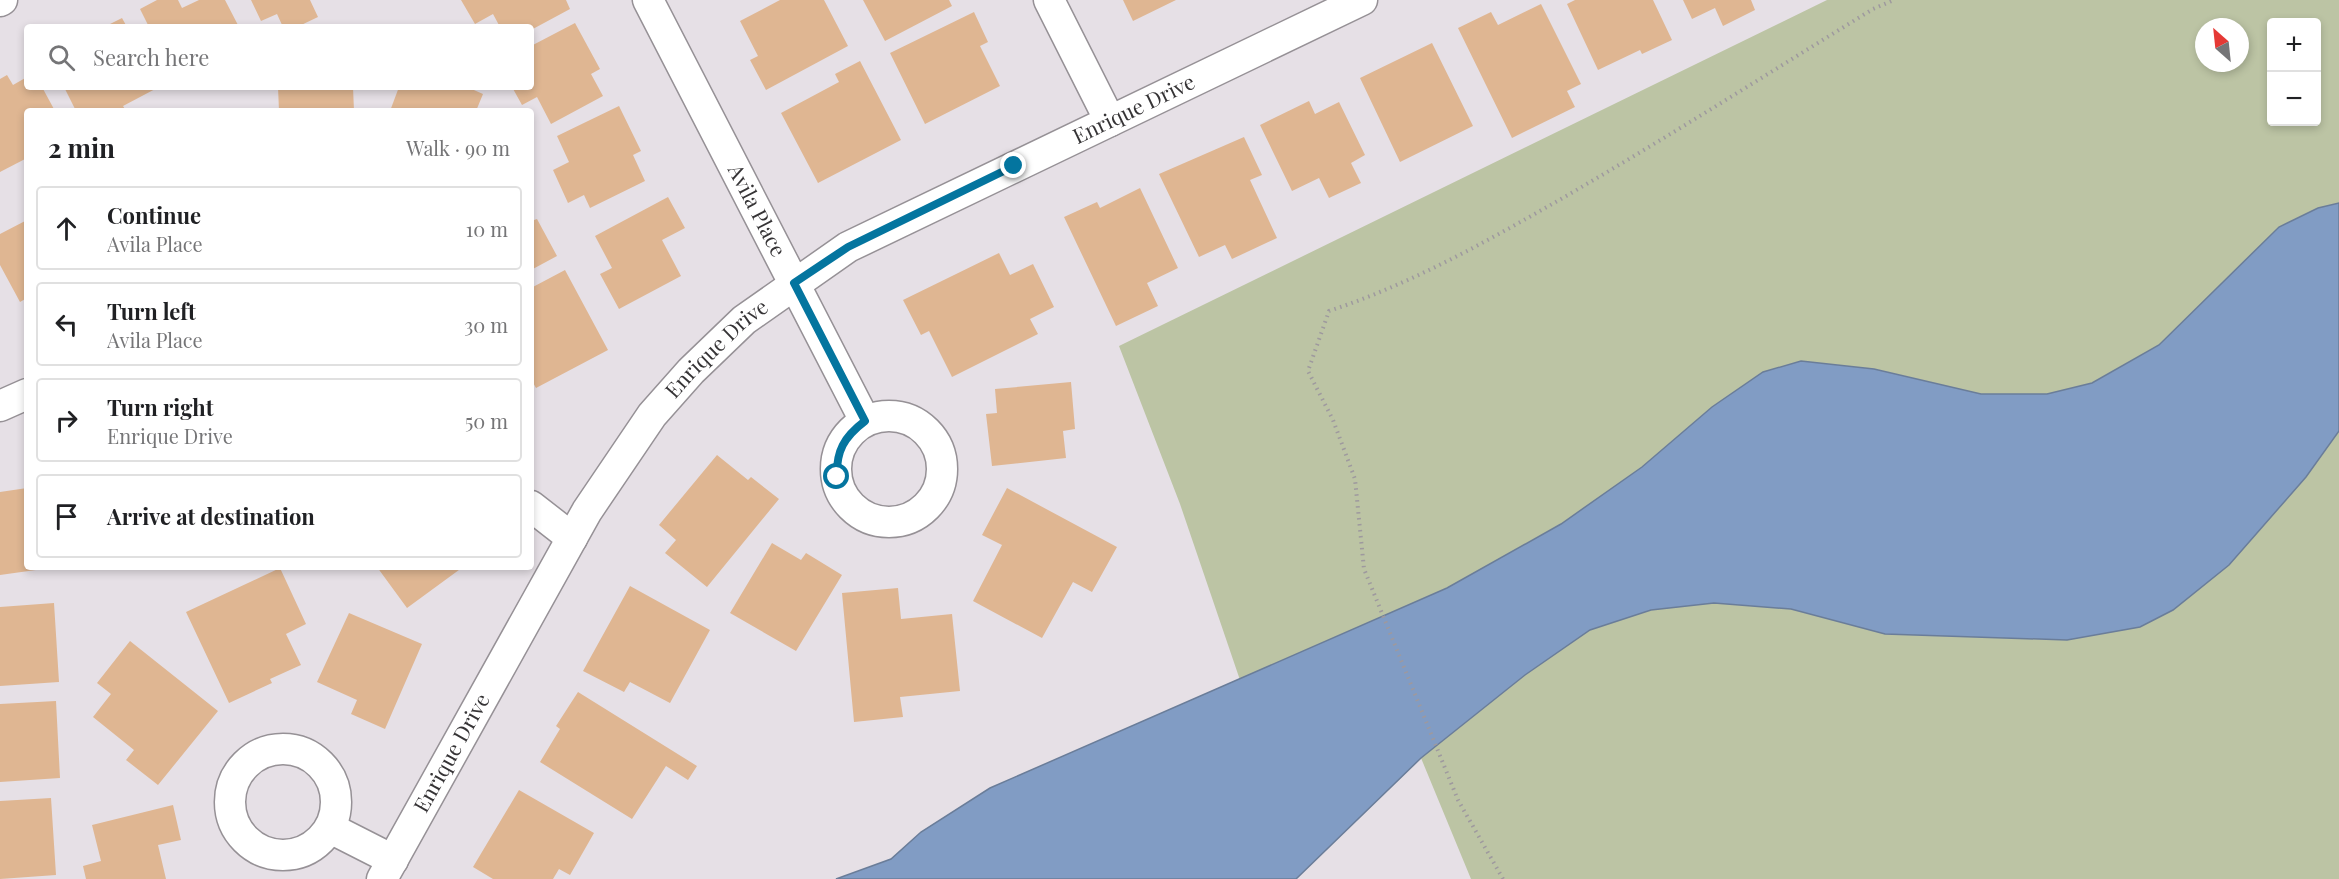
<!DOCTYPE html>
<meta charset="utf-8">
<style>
body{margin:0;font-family:"Playfair Display",serif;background:#f6f6f6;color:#202124}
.controls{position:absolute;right:18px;top:18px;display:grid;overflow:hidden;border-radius:6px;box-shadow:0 3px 9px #0003}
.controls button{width:54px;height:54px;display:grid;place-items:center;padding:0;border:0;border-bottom:2px solid #e0e0e0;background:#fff;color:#202124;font:30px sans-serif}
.compass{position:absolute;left:2195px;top:18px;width:54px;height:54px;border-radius:50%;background:#fff;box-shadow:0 3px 9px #0003;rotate:333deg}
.stop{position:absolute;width:18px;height:18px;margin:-14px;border:4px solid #04759f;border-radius:50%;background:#fff}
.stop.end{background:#04759f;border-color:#fff;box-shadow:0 2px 6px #0008}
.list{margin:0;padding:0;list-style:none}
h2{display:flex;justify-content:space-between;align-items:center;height:78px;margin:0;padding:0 24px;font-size:26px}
h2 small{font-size:20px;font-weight:400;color:#757577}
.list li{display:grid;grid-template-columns:39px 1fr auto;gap:18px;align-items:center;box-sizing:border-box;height:84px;margin:0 12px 12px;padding:0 12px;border:2px solid #e0e0e0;border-radius:6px}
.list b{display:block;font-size:22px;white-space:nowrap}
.list p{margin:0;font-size:20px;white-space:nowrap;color:#757577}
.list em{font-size:20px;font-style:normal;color:#757577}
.icon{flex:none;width:33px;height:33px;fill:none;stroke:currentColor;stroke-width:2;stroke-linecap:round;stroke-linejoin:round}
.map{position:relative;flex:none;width:2339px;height:879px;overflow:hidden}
.search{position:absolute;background:#fff;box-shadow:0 3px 9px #0003;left:24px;top:24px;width:510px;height:66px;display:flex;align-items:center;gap:15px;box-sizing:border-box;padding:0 21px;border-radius:6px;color:#757577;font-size:22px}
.panel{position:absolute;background:#fff;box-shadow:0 3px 9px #0003;left:24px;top:108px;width:510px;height:462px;border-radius:6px}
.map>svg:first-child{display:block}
</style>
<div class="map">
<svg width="2339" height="879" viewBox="0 0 2339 879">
<rect width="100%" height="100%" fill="#e6e0e6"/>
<path fill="#bcc4a4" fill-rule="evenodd" d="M1827 0H2339V203L2318 208 2279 227 2159 345 2092 383 2047 394H1981L1875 369 1801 361 1764 372 1712 407 1642 467 1561 524 1447 588 1240 680 1180 504 1119 346ZM2272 22H2316V122H2272ZM2204 27H2240V63H2204Z
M2339 431V879H1471L1421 758 1525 675 1590 629 1651 610 1714 603 1791 609 1885 634 2067 640 2306 477Z"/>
<path fill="#819cc4" stroke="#6a7d99" stroke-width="1.5" d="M2339 203V431L2306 477 2229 565 2173 610 2140 627 2067 640 1885 634 1791 609 1714 603 1651 610 1590 630 1525 675 1421 758 1296 879H836L891 859 921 832 990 788 1447 588 1561 524 1642 467 1712 407 1763 372 1801 361 1874 369 1981 394H2047L2092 383 2159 345 2279 227 2318 208Z"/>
<path fill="#dfb692" d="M157 0H178L182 8 199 0H225L239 27H149L140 9Z
M251 0H310L318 17 297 27H283L277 14 261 21Z
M461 0H566L570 9 531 30V27H500L493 14 475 24Z
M780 0H824L848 46 766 90 750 60 758 56 740 21Z
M863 0H949L952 6 885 41Z
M1123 0H1176L1133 21Z
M1575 0H1653L1672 40 1642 54 1640 50 1598 70 1567 4Z
M1683 0H1751L1755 10 1723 26 1715 8 1692 19Z
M1541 4 1581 84 1567 91 1575 107 1512 138 1458 28 1491 12 1498 25Z
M974 12 988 42 980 46 1000 86 925 124 890 53Z
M122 18 127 27H104Z
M575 23 600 69 591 74 603 96 551 124 537 97 522 105 512 87H531V46Z
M1432 43 1473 126 1400 162 1360 78Z
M860 61 901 140 818 183 781 113 839 82 835 74Z
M7 75 13 85 27 77V87H42L55 111H27V158L0 172V79Z
M64 87H159L123 106 126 111H76Z
M278 87H353L354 111H279Z
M399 87H467L483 94 476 111H390Z
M1309 101 1315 114 1339 102 1365 155 1351 163 1361 183 1329 198 1319 178 1292 191 1260 125Z
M619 106 641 151 633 155 645 181 590 208 584 195 568 203 553 170 569 162 557 136Z
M1244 137 1262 175 1250 180 1277 238 1232 259 1225 245 1199 257 1159 174Z
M1140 188 1178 268 1147 283 1158 306 1116 326 1064 217 1097 202 1100 208Z
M668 197 685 228 662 240 681 276 619 309 600 274 612 268 595 236Z
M537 219 557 256 531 270V221Z
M27 220V298L20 302 0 265V234Z
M999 253 1010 275 1033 264 1054 307 1030 319 1038 334 952 377 929 331 921 335 903 300Z
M565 270 608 350 536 388 531 379V288Z
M1071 382 1075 429 1063 431 1066 458 992 466 986 414 997 413 995 389Z
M717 455 748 480 751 477 779 499 707 587 665 553 676 540 659 525Z
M27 488V567L50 568 0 575V492Z
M1007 488 1117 547 1092 592 1073 582 1042 638 973 601 1002 545 982 535Z
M772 543 801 560 806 553 842 575 796 651 730 613Z
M377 567H463L407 608Z
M280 568 306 624 286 634 301 665 270 679 272 683 229 703 186 612Z
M630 586 710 630 670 703 630 682 624 692 583 671Z
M898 588 901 619 952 614 960 691 900 697 903 717 854 722 842 593Z
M54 603 59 682 0 686V607Z
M349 613 422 644 385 729 351 714 357 700 317 682Z
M130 641 218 711 158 785 126 760 134 750 93 717 111 694 97 683Z
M578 692 697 766 688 780 666 766 632 819 540 762 560 729 556 726Z
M56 701 60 778 0 782V704Z
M519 790 594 833 570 875 559 869 553 879H493L473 867Z
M51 798 56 875 0 879V801Z
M173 805 181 840 158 845 166 879H86L83 866 101 861 92 825Z"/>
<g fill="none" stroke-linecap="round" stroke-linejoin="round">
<defs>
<g id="minor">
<path id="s1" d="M648 0 865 421"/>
<path d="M1049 0 1110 121"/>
<path d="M0 1 2 0"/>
<path d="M0 406 27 394"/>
<circle cx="889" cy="469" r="53"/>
<path d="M531 506 572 538"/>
<circle cx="283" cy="802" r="53"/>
<path d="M330 828 393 860"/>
<path id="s2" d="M382 879 587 511 652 415 691 371 744 320 848 247 1362 0"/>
</g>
</defs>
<use href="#minor" stroke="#969196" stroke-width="33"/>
<path stroke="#9e999e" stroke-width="4" stroke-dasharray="1.5 4.5" stroke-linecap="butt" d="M1503 879 1458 800 1364 569 1355 479 1333 420 1308 371 1329 311C1408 285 1482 244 1554 203 1662 141 1767 74 1873 9L1894 0"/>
<use href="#minor" stroke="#fff" stroke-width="30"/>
</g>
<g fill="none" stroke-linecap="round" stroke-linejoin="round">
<path stroke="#04759f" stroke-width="8" d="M837 477C836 451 844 437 865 421L794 283 848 247 1014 166"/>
</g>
<g text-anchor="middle" stroke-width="4.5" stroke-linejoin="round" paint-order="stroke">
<g font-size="21" fill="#363436" stroke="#f3eef3">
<text dy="7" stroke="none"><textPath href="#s2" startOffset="1114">Enrique Drive</textPath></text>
<text dy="7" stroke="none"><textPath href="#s1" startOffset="237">Avila Place</textPath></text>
<text dy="7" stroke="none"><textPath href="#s2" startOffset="630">Enrique Drive</textPath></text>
<text dy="7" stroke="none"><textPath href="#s2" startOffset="144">Enrique Drive</textPath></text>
</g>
</g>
</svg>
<div class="controls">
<button>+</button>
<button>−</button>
</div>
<svg class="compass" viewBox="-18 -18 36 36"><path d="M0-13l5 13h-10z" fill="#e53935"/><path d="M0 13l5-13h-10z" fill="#757577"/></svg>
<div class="stop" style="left:837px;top:477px"></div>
<div class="stop end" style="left:1014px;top:166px"></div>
<div class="search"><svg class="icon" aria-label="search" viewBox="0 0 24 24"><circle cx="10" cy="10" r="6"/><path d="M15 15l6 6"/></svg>Search here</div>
<section class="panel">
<h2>2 min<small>Walk · 90 m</small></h2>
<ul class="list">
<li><svg class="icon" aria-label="ahead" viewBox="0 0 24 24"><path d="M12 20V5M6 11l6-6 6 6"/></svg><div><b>Continue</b><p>Avila Place</p></div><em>10 m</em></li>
<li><svg class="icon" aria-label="left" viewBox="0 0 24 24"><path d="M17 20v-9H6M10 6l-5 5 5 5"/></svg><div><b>Turn left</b><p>Avila Place</p></div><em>30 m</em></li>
<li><svg class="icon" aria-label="right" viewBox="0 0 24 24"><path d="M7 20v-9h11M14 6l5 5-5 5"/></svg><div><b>Turn right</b><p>Enrique Drive</p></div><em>50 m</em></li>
<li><svg class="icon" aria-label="arrive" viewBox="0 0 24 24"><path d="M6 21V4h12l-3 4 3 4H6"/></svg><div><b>Arrive at destination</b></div></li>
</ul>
</section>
</div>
